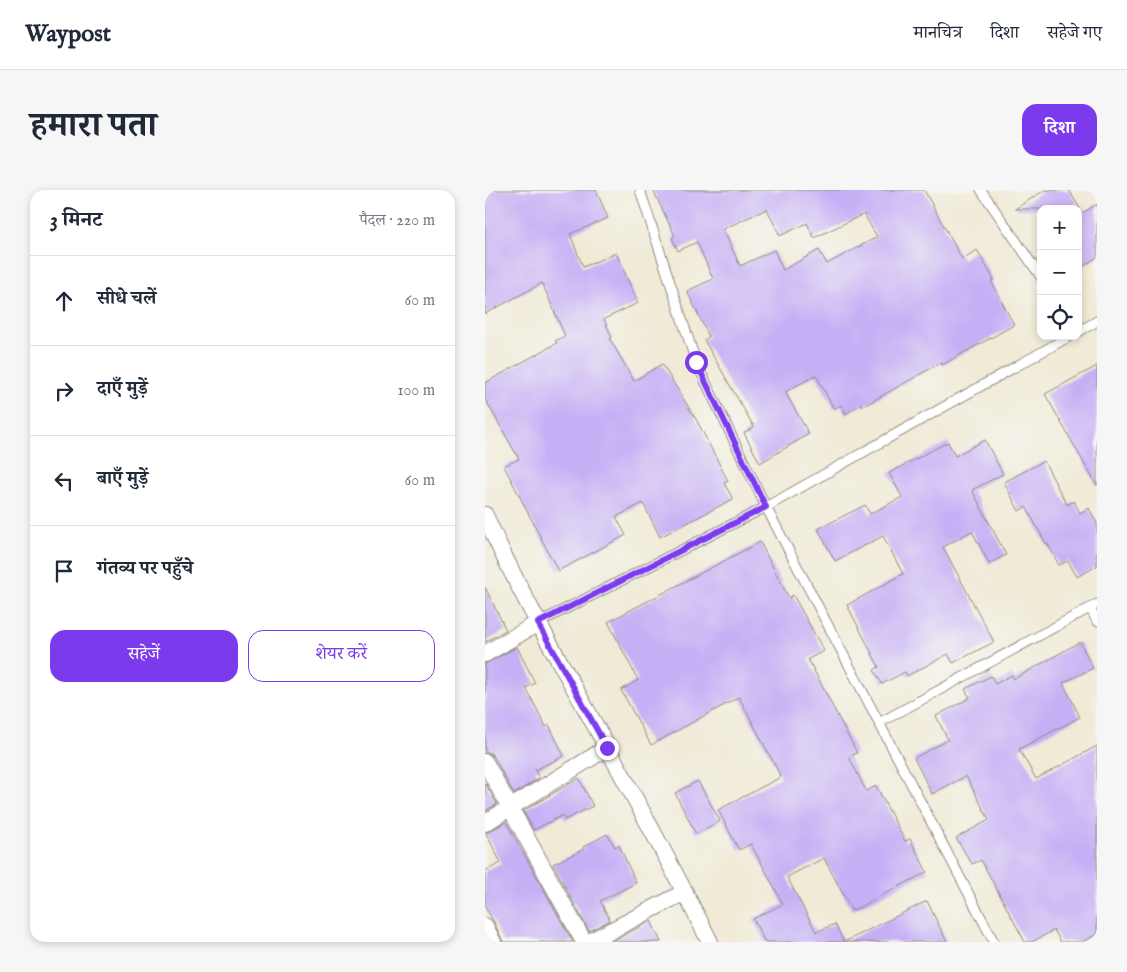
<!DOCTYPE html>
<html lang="hi">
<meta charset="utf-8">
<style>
body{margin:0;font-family:"IM FELL English","Noto Serif Devanagari",serif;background:#f6f6f7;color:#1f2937}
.controls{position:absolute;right:15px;top:15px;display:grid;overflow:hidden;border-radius:10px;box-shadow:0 2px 8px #0003}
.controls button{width:45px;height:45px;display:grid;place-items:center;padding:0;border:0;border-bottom:1px solid #e0e1e3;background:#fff;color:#1f2937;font:25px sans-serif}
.stop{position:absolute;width:15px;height:15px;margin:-11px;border:4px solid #7c3aed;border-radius:50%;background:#fff}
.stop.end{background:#7c3aed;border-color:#fff;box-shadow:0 1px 5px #0008}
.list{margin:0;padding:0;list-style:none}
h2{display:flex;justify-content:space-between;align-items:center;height:65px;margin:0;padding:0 20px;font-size:21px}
h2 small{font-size:16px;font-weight:400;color:#747a83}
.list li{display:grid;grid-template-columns:32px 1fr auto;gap:15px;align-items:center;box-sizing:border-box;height:90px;padding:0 20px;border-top:1px solid #e0e1e3}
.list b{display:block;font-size:19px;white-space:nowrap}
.list em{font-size:16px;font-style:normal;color:#747a83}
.actions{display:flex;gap:10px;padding:15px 20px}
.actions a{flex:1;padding:11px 0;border:1px solid #7c3aed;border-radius:15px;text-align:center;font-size:18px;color:#7c3aed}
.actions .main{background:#7c3aed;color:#fff}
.icon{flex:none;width:28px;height:28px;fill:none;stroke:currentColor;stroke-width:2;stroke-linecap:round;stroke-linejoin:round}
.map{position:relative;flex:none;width:612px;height:752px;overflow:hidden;border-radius:15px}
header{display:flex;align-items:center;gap:30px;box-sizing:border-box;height:70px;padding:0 25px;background:#fff;border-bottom:1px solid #e0e1e3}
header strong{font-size:24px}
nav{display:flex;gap:28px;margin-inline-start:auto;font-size:18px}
.intro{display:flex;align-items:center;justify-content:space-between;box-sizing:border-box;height:120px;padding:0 30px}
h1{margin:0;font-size:35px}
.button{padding:12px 22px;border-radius:15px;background:#7c3aed;color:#fff;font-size:18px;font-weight:700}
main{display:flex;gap:30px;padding:0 30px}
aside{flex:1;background:#fff;border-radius:15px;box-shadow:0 2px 8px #0003}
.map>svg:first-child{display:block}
</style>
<header>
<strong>Waypost</strong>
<nav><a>मानचित्र</a><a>दिशा</a><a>सहेजे गए</a></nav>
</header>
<div class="intro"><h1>हमारा पता</h1><a class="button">दिशा</a></div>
<main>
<aside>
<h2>3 मिनट<small>पैदल · 220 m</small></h2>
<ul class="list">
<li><svg class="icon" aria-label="ahead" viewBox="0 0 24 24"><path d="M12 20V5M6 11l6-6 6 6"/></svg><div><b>सीधे चलें</b></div><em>60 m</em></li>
<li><svg class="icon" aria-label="right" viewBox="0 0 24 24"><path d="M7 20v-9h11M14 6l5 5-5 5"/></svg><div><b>दाएँ मुड़ें</b></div><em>100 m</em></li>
<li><svg class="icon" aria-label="left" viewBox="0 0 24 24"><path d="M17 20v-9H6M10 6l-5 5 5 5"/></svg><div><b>बाएँ मुड़ें</b></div><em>60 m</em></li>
<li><svg class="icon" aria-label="arrive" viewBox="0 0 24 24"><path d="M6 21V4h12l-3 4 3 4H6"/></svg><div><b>गंतव्य पर पहुँचे</b></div></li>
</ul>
<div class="actions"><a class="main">सहेजें</a><a>शेयर करें</a></div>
</aside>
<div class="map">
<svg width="612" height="752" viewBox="0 0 612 752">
<rect width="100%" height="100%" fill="#f6f6f2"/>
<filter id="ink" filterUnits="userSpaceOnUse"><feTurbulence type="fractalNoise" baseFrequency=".02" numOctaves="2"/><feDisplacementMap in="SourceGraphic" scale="10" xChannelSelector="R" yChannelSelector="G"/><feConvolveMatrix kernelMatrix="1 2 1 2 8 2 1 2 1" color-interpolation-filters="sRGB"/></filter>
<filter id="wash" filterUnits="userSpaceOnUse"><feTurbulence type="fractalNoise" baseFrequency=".0096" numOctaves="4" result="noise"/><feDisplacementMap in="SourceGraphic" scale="20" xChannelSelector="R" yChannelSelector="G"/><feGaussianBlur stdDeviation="1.12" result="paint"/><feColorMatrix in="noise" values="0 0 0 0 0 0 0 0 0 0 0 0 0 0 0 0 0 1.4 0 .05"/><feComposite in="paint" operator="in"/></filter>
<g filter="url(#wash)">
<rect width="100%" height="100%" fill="#f0ead6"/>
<g id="blocks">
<path fill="#c6b0f5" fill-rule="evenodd" d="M0 0H111L123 28 85 44 98 77 131 63 153 113 119 129 127 148 125 149 149 191 177 174 212 231 243 291 239 293 248 309 175 347 158 313 131 327 141 345 73 381 19 276 34 269 0 209V193L72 153 70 151 80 146 57 93 0 124Z
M168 0H439L477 69 492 60 509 90 506 91 529 135 457 175 455 173 377 217 376 214 361 224 356 215 349 219 331 185 300 202 324 244 275 273 259 243 269 237 219 150 224 147 202 101 228 89 212 52 193 61 187 48 190 46ZM282 19 295 46 322 33 329 48 379 24 392 47 342 74 334 60 298 80 289 60 255 76 238 39Z
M560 0H584L595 19H530Z
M612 14V67L593 80V26Z
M612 176V296L560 204Z
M500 250 518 284 487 300 521 365 504 374 487 341 458 357 509 452 468 473 463 464 422 486 420 482 397 494 389 480 394 477 362 415 418 384 398 346 350 371 333 339 380 315 385 324 417 307 404 283 463 252 470 266Z
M559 271 582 315 589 311 595 323 604 318 612 333V376L592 387 583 371 574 375 562 353 561 354 541 317 534 321 519 292Z
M275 352 304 408 308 405 339 461 323 469 372 563 364 567 381 601 391 596 420 651 425 649 442 682 367 721 339 668 302 687 331 742 350 734 359 752 442 711 462 752H280L268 729 298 714 266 654 254 660 233 620 296 587 254 507 166 555 136 500 153 490 123 432Z
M0 397 21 440 0 452Z
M595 452 608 478 578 493 595 527 534 559 551 589 612 556V744L597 752H576L569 740 547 752H540L496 670 487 674 471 648 504 630 481 586 447 604 429 568 463 550 451 526 485 508 480 499 506 486 510 494 527 485 529 489Z
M32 457 50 493 41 498 61 537 64 535 79 566 50 580 54 588 29 604 9 567 5 563 0 562V474Z
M94 588 108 616 80 630 78 625 49 640 38 621Z
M213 591 235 631 211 644 190 603Z
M0 593 12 614 0 621Z
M21 632 88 752H18L9 732 0 717V681L16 673 1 643Z
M122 644 130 657 134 655 151 693 115 711 125 730 104 741 68 674 99 659 98 657Z
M166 731 176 752H126Z"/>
</g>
</g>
<g filter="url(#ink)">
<use href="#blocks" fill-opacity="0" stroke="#8e8a80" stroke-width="1"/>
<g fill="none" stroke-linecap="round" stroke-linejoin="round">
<defs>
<path id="service" d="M155 0 211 172 281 317 509 752
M496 0 556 87
M593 142 612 131
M605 418 612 431
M53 433 281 317 585 146
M394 533 612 414"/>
<path id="minor" d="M0 325C35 405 80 480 122 557 157 621 192 686 225 752
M0 464 53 433
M0 572 99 752
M0 633 122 558
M0 736 8 752
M104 752 200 702"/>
</defs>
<use href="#service" stroke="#8e8a80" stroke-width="11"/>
<use href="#minor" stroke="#8e8a80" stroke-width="18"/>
<use href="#service" stroke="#fff" stroke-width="9"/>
<use href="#minor" stroke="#fff" stroke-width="16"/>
</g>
</g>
<g fill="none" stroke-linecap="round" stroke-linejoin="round" filter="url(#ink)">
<path stroke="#7c3aed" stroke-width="6" d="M122 558 53 433 281 317 211 172"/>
</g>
</svg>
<div class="controls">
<button>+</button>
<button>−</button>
<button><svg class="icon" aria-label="locate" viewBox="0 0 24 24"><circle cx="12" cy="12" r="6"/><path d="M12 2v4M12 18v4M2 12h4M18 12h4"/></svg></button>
</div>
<div class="stop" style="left:211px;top:172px"></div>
<div class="stop end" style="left:122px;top:558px"></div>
</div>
</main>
